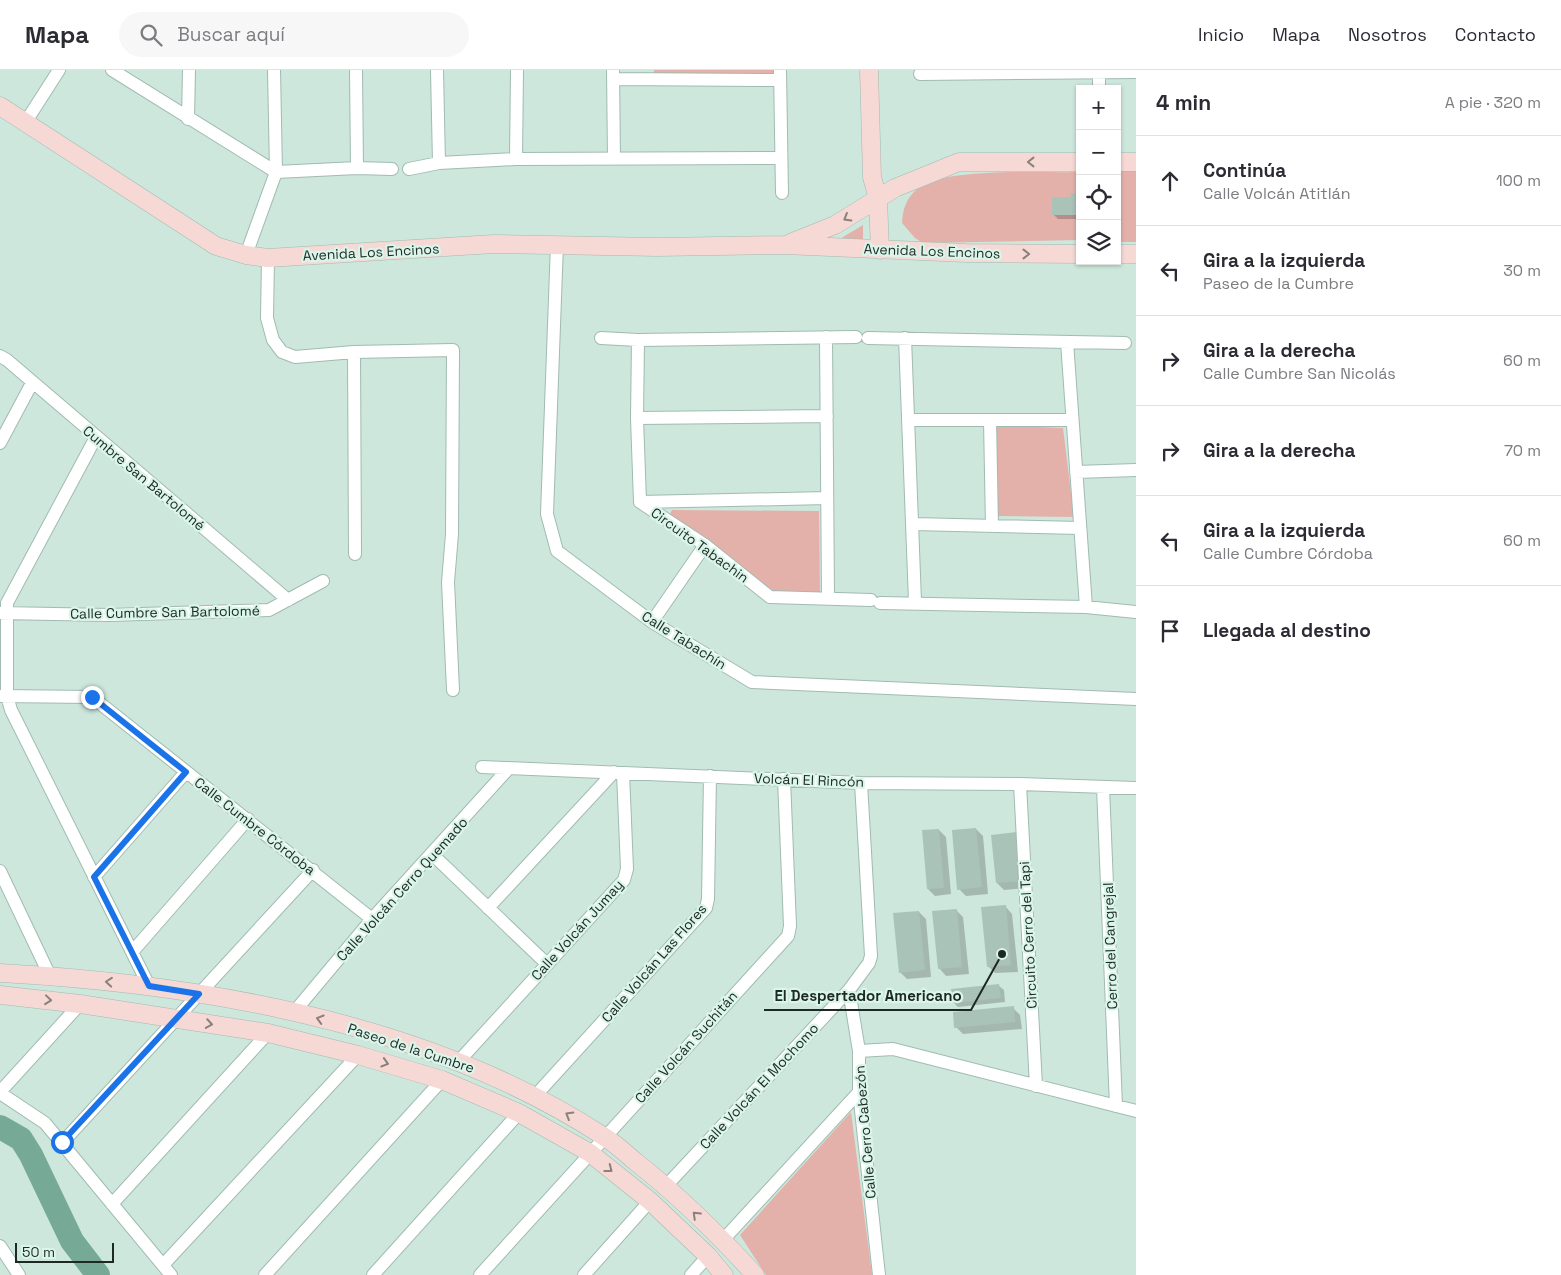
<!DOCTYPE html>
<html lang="es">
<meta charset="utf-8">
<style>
body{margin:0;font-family:"Space Grotesk",sans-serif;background:#f7f7f7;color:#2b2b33}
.controls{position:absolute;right:15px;top:15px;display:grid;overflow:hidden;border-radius:0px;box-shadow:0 1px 4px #0004}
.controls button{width:45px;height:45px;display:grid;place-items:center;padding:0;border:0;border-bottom:1px solid #e1e1e2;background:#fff;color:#2b2b33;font:25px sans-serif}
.scale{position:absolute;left:15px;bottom:12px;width:99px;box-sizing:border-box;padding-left:5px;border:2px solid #1e2824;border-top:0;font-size:14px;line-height:18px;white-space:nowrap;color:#1e2824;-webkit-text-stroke:4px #daf5ea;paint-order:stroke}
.stop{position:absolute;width:15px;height:15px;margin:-11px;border:4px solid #1a73e8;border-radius:50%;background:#fff}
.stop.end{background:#1a73e8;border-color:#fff;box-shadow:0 1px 5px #0008}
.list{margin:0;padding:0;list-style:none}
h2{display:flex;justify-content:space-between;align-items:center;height:65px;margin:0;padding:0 20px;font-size:21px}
h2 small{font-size:16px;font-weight:400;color:#7c7c81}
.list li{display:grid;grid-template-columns:32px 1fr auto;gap:15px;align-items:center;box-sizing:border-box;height:90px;padding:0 20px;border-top:1px solid #e1e1e2}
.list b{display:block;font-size:19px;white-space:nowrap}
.list p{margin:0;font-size:16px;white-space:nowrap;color:#7c7c81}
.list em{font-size:16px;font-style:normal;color:#7c7c81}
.icon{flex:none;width:28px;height:28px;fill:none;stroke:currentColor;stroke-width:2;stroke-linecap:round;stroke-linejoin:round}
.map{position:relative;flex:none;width:1136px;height:1205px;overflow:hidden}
header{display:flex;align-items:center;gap:30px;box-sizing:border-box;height:70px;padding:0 25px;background:#fff;border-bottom:1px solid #e1e1e2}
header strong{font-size:24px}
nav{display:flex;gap:28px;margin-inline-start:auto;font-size:18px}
.search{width:350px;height:45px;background:#f7f7f7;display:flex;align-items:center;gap:12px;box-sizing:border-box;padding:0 18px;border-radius:28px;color:#7c7c81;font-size:19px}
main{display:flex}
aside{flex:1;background:#fff}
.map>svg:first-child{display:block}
</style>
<header>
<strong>Mapa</strong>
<div class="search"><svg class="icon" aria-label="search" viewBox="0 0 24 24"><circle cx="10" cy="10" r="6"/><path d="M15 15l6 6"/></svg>Buscar aquí</div>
<nav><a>Inicio</a><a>Mapa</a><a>Nosotros</a><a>Contacto</a></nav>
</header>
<main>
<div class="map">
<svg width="1136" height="1205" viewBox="0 0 1136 1205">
<rect width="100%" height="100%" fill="#cde7dd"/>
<path fill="#e4b1aa" d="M654 0H773V5L654 3Z
M1117 101H1136V172H1117Z
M1080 102V170L923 173 915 168 902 153C903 138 906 129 917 119 941 97 1046 103 1080 102Z
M863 155V170H838Z
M995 355 1063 358 1074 447 995 446Z
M672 440 819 441 820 523 769 522 668 448Z
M851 1042 872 1205H766L740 1165Z"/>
<path fill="#0003" d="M1077 124 1080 128V149H1058L1053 144Z
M976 759 983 766 988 824 966 826 959 819Z
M939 760 946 767 951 824 935 826 928 819Z
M993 766 1028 818 1004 820 997 813Z
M1005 836 1012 844 1018 902 995 903 988 896Z
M956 840 963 847 969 904 946 906 939 898Z
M919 842 926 849 931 907 907 909 900 902Z
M999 916 1004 920 1005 932 958 937 953 932Z
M1013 938 1020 945 1022 959 963 964 956 957Z"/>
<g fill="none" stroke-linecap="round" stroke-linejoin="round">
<path stroke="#76aa97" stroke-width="24" d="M0 1057 21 1069 31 1085 72 1171 98 1205"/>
</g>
<path fill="#a9c3b9" d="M1071 123H1077V145H1052V127H1070Z
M976 758 982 817 957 820 952 760Z
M939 759 944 818 927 819 922 760Z
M1017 762 1021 811 996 813 991 765Z
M1006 835 1011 895 987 897 981 837Z
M957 839 962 897 938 899 932 841Z
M919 841 925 900 899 903 893 843Z
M999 914 1001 928 952 933 951 919Z
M1014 936 1015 952 954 958 953 942Z"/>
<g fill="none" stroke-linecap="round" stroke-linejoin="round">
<defs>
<path id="street" d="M112 0 276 102 357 98 356 0
M437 0 439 93
M613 0 614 89
M780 0 782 123
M1099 2V19
M920 4 1136 2
M614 9 780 10
M188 49 189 0
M25 53 59 0
M516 89 517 0
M357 98 392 99
M409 99 439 93 516 89 781 88
M557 174 547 444 557 481 652 552 752 612 1136 629
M246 185 276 102 274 0
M268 188 267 248 273 270 282 282 295 287 354 282 453 280 452 464 448 512 453 620
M826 267 828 528
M601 268 638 270 856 267
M868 268 1125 273
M905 268 915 532
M638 270 637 348 640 432
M1067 272 1086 537
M354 282 355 484
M0 286 7 290 288 530
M637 348 827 346
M910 350H1072
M990 350 992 456
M96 367 7 533V626L11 640 149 916
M0 373 32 313
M1076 402 1136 400
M640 432 705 475 770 527 871 530
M640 432 827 428
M913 454 1080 458
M880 533 1086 537 1136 542
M0 543 109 545 269 540 323 511
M652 552 705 475
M0 626 92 627 372 849
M482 697 861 713 1020 714 1136 718
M1020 714 1036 1016
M1103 717 1116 1036
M433 785 547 894
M0 801 50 906
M94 807 186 702
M488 838 614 702
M133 881 248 749
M849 920 859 981V1022L879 1205
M295 941 372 849 509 698
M859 981 893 979 1136 1041
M459 991 624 810 627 799 623 703
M0 1022 80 934
M0 1023 45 1053 171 1205
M536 1025 706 838 708 829 710 706
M62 1073 313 800
M666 1116 849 920 869 893 871 886 861 713
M112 1134 268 963
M723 1170 859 1022
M0 1176 19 1205
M163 1195 358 985
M265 1205 442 1010
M373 1205 519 1043
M480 1205 788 866 790 856 784 709
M584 1205 650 1131
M691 1205 708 1186"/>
<path id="secondary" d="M869 0 872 107 878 129 880 180
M0 36 216 176 246 185 268 188 494 174 658 177 785 175 966 183 1080 184
M1117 92H1136
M790 173 835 155 895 118 959 92H1080
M1117 184H1136
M0 903C203 914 430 953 603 1066 615 1073 625 1083 636 1092 679 1126 718 1164 755 1205
M0 925 80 934 268 963 358 985 442 1010 519 1043 590 1083 650 1131 708 1186 724 1205"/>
</defs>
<use href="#street" stroke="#a1bbb1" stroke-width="14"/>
<use href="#secondary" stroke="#a1bbb1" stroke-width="19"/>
<use href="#street" stroke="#fff" stroke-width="12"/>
<use href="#secondary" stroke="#f6d8d5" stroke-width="18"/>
</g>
<defs><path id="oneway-chevron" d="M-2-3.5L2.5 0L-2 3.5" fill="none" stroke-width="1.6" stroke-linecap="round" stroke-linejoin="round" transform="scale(1.25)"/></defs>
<g stroke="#8a807c">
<use href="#oneway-chevron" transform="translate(1031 92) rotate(-180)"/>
<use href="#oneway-chevron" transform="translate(847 148) rotate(150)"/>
<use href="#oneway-chevron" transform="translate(1026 184)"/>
<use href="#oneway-chevron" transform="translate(109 912) rotate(-175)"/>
<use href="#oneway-chevron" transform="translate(48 930) rotate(6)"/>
<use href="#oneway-chevron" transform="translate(320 949) rotate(-164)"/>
<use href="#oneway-chevron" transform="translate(209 954) rotate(9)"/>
<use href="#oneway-chevron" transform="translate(385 993) rotate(17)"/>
<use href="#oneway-chevron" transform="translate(569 1045) rotate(-149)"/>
<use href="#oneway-chevron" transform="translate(609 1099) rotate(38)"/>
<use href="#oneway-chevron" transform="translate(696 1145) rotate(-136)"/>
</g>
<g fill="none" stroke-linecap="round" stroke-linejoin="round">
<path stroke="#1a73e8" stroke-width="6" d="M62 1072 199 924 149 916 94 807 186 702 92 627"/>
</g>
<g text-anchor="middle" stroke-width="4.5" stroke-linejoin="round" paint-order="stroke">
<g font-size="14" fill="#1e2824" stroke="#daf5ea">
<text transform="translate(932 181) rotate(2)" y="5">Avenida Los Encinos</text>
<text transform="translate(371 182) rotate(-3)" y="5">Avenida Los Encinos</text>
<text transform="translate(144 408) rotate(40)" y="5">Cumbre San Bartolomé</text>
<text transform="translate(700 475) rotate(36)" y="5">Circuito Tabachin</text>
<text transform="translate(165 542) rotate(-1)" y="5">Calle Cumbre San Bartolomé</text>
<text transform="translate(684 570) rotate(32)" y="5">Calle Tabachín</text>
<text transform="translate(809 710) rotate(2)" y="5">Volcán El Rincón</text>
<text transform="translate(255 756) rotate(38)" y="5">Calle Cumbre Córdoba</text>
<text transform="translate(402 819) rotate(-48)" y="5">Calle Volcán Cerro Quemado</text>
<text transform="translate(577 860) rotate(-48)" y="5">Calle Volcán Jumay</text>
<text transform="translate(1028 865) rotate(-93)" y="5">Circuito Cerro del Tapi</text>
<text transform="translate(1110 876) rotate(-92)" y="5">Cerro del Cangrejal</text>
<text transform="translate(654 893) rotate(-49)" y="5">Calle Volcán Las Flores</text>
<text transform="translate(686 977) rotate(-48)" y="5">Calle Volcán Suchitán</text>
<text transform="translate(411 978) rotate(18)" y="5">Paseo de la Cumbre</text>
<text transform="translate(759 1016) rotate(-47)" y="5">Calle Volcán El Mochomo</text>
<text transform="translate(865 1062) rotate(-95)" y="5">Calle Cerro Cabezón</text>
</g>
</g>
<path fill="none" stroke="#1e2824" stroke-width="2" d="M1002 884L971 940H764"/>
<circle fill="#1e2824" stroke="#daf5ea" stroke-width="2" cx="1002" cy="884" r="5"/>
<g font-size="15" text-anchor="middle" font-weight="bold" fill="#1e2824" stroke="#daf5ea" stroke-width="4.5" stroke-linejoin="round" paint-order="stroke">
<text x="868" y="931">El Despertador Americano</text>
</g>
</svg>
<div class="controls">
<button>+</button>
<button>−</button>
<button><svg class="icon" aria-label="locate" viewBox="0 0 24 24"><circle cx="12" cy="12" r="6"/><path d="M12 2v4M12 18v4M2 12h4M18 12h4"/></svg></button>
<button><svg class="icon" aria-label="layers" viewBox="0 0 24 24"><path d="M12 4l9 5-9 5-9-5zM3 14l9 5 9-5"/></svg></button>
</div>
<div class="scale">50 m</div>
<div class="stop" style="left:62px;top:1072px"></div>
<div class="stop end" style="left:92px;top:627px"></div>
</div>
<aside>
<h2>4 min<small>A pie · 320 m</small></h2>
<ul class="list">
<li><svg class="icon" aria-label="ahead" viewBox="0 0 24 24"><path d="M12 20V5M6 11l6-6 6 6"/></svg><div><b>Continúa</b><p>Calle Volcán Atitlán</p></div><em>100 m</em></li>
<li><svg class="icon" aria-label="left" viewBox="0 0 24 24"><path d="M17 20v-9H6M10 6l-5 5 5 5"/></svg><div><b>Gira a la izquierda</b><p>Paseo de la Cumbre</p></div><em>30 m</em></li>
<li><svg class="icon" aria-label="right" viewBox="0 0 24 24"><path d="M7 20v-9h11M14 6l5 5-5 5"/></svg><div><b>Gira a la derecha</b><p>Calle Cumbre San Nicolás</p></div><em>60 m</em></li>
<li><svg class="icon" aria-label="right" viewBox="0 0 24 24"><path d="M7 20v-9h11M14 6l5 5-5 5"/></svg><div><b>Gira a la derecha</b></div><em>70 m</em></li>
<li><svg class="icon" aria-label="left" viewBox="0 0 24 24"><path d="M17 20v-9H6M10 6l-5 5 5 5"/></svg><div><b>Gira a la izquierda</b><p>Calle Cumbre Córdoba</p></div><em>60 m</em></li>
<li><svg class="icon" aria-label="arrive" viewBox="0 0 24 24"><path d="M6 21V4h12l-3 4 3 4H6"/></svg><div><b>Llegada al destino</b></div></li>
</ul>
</aside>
</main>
